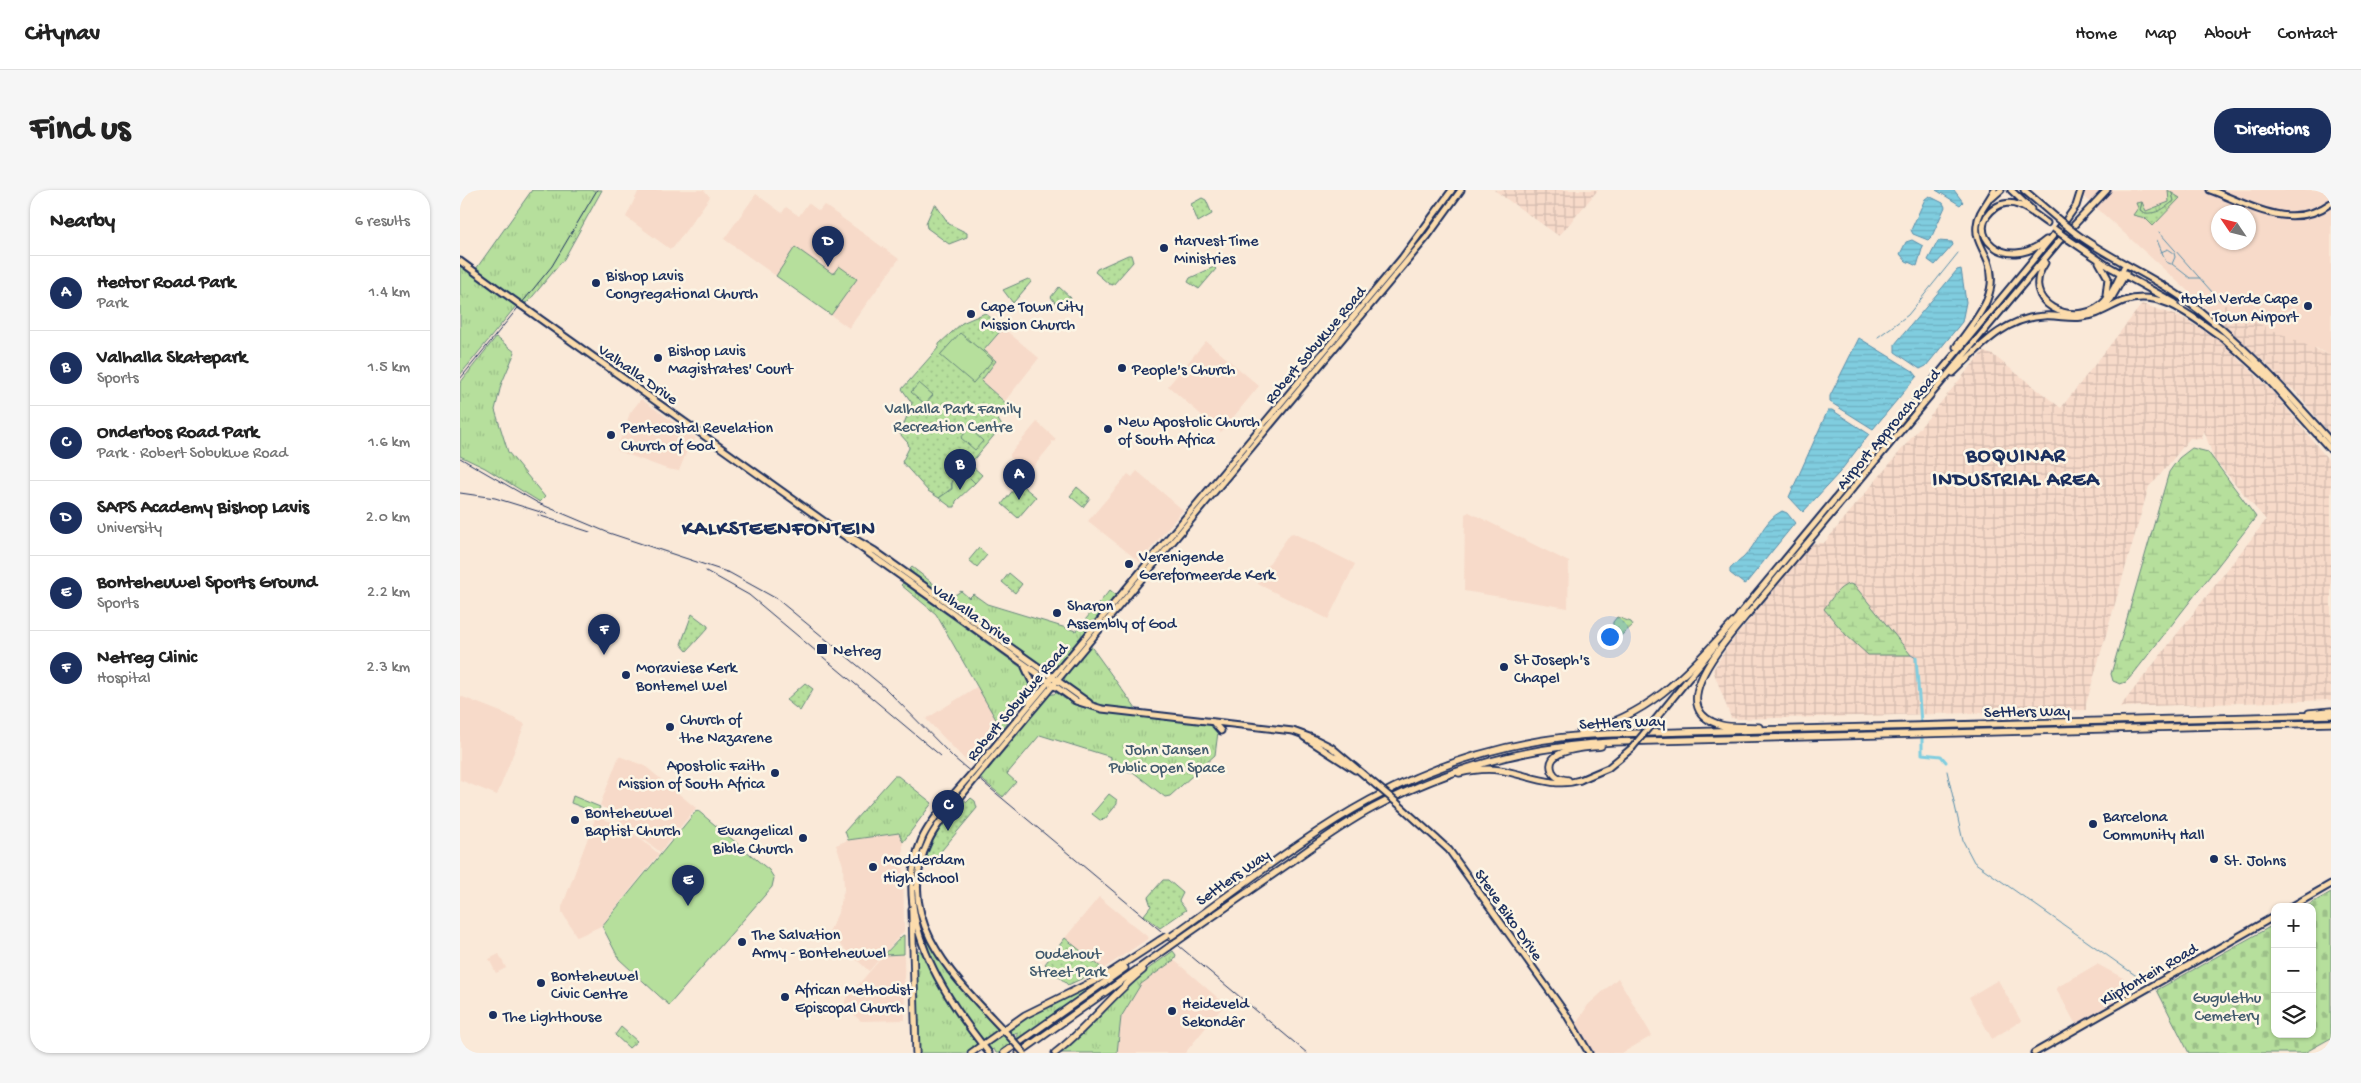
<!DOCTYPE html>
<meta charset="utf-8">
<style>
body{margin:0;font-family:"Gochi Hand",sans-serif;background:#f6f6f6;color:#222}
.controls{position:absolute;right:15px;bottom:15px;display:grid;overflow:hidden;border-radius:10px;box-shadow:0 1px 4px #0004}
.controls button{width:45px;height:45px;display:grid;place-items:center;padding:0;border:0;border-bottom:1px solid #e0e0e0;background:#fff;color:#222;font:25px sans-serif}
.compass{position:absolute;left:1751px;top:15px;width:45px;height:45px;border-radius:50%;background:#fff;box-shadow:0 1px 4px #0004;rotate:305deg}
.you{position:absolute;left:1149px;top:446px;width:18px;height:18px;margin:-12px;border:4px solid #fff;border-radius:50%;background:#1a73e8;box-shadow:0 0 0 8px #1a73e833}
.badge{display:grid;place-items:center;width:32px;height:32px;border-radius:50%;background:#1b2f5e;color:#fff;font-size:16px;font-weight:700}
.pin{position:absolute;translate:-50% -41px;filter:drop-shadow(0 1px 2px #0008)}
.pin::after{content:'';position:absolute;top:26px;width:18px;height:15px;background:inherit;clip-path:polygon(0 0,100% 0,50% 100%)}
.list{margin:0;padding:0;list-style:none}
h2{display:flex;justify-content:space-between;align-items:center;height:65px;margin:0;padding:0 20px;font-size:21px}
h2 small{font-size:16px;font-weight:400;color:#767676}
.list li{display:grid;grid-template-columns:32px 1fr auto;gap:15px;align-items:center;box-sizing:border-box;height:75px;padding:0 20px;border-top:1px solid #e0e0e0}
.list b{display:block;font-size:19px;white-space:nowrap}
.list p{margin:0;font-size:16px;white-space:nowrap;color:#767676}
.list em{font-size:16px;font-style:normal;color:#767676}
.icon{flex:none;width:28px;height:28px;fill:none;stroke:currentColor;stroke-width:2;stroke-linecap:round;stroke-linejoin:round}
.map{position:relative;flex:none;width:1871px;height:863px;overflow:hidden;border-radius:20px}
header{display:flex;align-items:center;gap:30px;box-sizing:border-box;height:70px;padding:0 25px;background:#fff;border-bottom:1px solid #e0e0e0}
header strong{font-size:24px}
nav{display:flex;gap:28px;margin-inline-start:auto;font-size:18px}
.intro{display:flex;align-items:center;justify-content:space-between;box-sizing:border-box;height:120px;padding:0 30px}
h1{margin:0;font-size:35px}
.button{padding:12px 22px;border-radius:20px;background:#1b2f5e;color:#fff;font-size:18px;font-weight:700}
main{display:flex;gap:30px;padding:0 30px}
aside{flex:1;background:#fff;border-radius:20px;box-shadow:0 1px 4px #0004}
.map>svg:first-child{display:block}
</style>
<header>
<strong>Citynav</strong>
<nav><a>Home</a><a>Map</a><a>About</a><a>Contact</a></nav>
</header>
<div class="intro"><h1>Find us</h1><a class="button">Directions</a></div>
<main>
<aside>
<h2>Nearby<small>6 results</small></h2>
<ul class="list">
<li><span class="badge">A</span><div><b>Hector Road Park</b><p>Park</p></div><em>1.4 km</em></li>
<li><span class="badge">B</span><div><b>Valhalla Skatepark</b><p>Sports</p></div><em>1.5 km</em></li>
<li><span class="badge">C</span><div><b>Onderbos Road Park</b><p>Park · Robert Sobukwe Road</p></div><em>1.6 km</em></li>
<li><span class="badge">D</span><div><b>SAPS Academy Bishop Lavis</b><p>University</p></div><em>2.0 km</em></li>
<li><span class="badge">E</span><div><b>Bonteheuwel Sports Ground</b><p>Sports</p></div><em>2.2 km</em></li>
<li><span class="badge">F</span><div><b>Netreg Clinic</b><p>Hospital</p></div><em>2.3 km</em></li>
</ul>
</aside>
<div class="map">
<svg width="1871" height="863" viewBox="0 0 1871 863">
<defs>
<pattern id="industrial-grid" width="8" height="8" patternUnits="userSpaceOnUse" patternTransform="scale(1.25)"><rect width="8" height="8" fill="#f7dac9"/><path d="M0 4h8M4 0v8" fill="none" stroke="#d3bbaf"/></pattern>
<pattern id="grass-tufts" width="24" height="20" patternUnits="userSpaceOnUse" patternTransform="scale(1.25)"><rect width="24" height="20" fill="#b6df9c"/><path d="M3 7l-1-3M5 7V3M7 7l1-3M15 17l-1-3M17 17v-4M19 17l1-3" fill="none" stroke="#9cc089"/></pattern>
<pattern id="wetland-marsh" width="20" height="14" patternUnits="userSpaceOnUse" patternTransform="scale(1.25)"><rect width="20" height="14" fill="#b6df9c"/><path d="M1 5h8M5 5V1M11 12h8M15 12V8" fill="none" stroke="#9cc089"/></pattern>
<pattern id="cemetery-stones" width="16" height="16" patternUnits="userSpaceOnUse" patternTransform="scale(1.25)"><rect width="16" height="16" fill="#b6df9c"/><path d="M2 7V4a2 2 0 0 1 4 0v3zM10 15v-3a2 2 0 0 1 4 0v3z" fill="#9cc089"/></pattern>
<pattern id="park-dots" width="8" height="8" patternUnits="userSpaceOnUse" patternTransform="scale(1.25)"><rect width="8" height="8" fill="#b6df9c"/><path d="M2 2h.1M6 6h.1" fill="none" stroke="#9cc089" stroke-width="1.8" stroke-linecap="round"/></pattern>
<pattern id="water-rules" width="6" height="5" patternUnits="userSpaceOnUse" patternTransform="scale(1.25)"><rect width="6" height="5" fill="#80cddf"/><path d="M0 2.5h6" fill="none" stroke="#6eb0c2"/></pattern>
</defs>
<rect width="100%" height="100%" fill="#fae9d8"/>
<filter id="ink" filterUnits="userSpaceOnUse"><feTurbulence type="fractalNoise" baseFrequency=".02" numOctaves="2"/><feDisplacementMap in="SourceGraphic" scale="10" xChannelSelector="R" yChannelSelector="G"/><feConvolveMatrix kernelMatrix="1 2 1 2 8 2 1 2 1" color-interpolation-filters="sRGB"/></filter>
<g filter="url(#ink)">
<path fill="#f7dac9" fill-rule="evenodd" d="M179 0H244L250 7 213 58 210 59 166 27Z
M1617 0H1871V166L1856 158 1828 197 1799 166ZM1758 22H1788V52H1758Z
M296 4 322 23 326 17 339 26 348 13 359 21 364 15 439 69 389 138 264 49Z
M543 138 579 168 545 211 521 191 536 171 524 161Z
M746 151 799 196 761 242 708 196Z
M181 209 236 248 227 261 219 281 207 279 158 261 157 258 170 223Z
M577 232 596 249 594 252 592 251V254L569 282 550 267V264Z
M677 281 723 320 680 372 628 331 668 284 672 287Z
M1009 322 1109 372 1108 418 1004 401 1005 324Z
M833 343 895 374 868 429 798 394V389L830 344Z
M518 496 540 536 508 573 466 529Z
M0 506 46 524 65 534 37 605 0 590Z
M159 566 185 576 236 618 200 662 140 615Z
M136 626 167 638 199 664 141 736 117 747 102 722V717Z
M440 643 443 652 444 741 409 781 368 744 378 723 384 700 383 675 376 655 388 650Z
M639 707 689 748 643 779 605 748Z
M39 764 46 778 36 783 29 769Z
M444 764 445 830 401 831 385 817V810L424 765Z
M714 770 765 814 725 863H657L661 827 681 794Z
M1637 774 1663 788 1673 804 1619 834 1615 833 1596 798Z
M1158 788 1191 844 1190 847 1162 863H1132L1116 834 1128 815Z
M1538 790 1561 831 1532 849 1509 807Z"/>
<path fill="url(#industrial-grid)" d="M1034 0H1138L1099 46Z
M1682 114 1723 128 1759 150 1813 202 1871 273V510L1660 517 1806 330 1754 269 1744 241 1742 249 1730 248 1696 290 1689 296 1626 514V520L1279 529 1271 528 1253 480 1268 456 1352 353H1364L1521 164 1524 162 1533 165 1601 218Z
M1765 115 1792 131 1871 166V245L1833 199 1828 197 1811 178 1754 126Z"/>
<path fill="url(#grass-tufts)" stroke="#68877d" d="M72 0H142L104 69 68 112 64 113 16 79Z
M1708 0 1712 3 1714 11C1705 19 1692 30 1680 20L1682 12 1686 21 1709 12Z
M0 75 56 116 0 185Z
M36 147 55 162 41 195 35 220 48 262 85 307 80 312 25 278 0 266V193Z
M452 377 484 402 495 405 501 401 509 408 513 404 527 414 616 441 650 400 656 405 596 477 589 480 452 384 450 379Z
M443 393 563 479 570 492 569 504 542 540 476 424 441 395Z
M630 455 676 519 675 521 637 514 604 494 605 486Z
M597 503 612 514 628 519 753 535 758 542 755 565 710 606 705 607 673 582 650 580 651 567 580 545 547 584 556 592 543 607 520 588 589 505Z
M434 586H438L472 613 443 652 439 643 388 650 385 641Z
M649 604 657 610V614L645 629 640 630 632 624Z
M458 720C470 768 507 803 538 839L523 851C491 817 466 766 455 721Z
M444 745V764L424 765 442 746Z
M458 760 465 765 494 819 518 854 506 863H458L456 768Z
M713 761 716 765 714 770 681 794 661 827 657 863H597L684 782Z
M634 795 557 850V843L553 845 547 839 577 820Z
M542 844 552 854 539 863H536L534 859 530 861 528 856 529 852Z"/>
<path fill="url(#wetland-marsh)" stroke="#68877d" d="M1732 258 1748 262 1796 327 1674 483 1666 492 1660 494 1653 491 1651 484 1709 282 1719 268Z
M1390 394 1395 396 1451 465H1408L1386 445 1364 419C1371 410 1378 396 1390 394Z"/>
<path fill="url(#cemetery-stones)" stroke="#68877d" d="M1871 702V848L1844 863H1729L1697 800 1815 734V844H1852V717H1845Z"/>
<path fill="url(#park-dots)" stroke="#68877d" d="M1712 3 1720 8 1693 36 1685 28 1673 25 1678 18 1676 13 1682 12 1680 20 1684 23C1698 24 1703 19 1714 11Z
M742 8 746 10 752 24 738 32 731 14Z
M474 15H476L489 34 507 43V47L489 54 467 38 466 33Z
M668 65H671L673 72 653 95 649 94 635 82 637 79Z
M754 77 756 79 739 99 728 92 730 88Z
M568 89 571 90V92L553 113 543 100Z
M599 97 611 108 605 118 600 114 597 115 591 107Z
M525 123 543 138 524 160 536 171 521 191 548 215 537 228 542 236 510 274 522 285 515 293 506 284H497L491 292 492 298 479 308 468 301 442 272 449 258 448 253 440 244 452 213 442 199 479 157V154L502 133Z
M559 293 576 307 558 328 542 314Z
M617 297 630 308 623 317 610 306Z
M519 358 527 365 517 377 509 370Z
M549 383 562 394 555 403 542 392Z
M232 424 248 436V438L227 461 221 454Z
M1157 427 1171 432 1173 435 1155 451 1152 448 1153 432Z
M345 493 353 499 340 521 326 510Z
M511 608 515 611 517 618 472 672 466 670C472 645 487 628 503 609L507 612Z
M703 690H708L723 703 719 711 726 720 700 738 684 725 691 716 688 707Z
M605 748 643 779 608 795 585 774Z
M161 837 177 851 169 858 155 845Z"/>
<path fill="#b6df9c" stroke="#68877d" d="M335 57 373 84 379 76 397 89 371 125 316 86Z
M500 143 533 170 513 193 480 165Z
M459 193 473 205 465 214 451 202Z
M509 238 523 251 515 260 501 248Z
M506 284 515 293 496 311 495 317H491L479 308 492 299V293L495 287Z
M113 606 140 617 137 623 111 613Z
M237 620 309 680 314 688 312 697 209 815 159 769 142 736Z"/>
<path fill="url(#water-rules)" stroke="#588eab" d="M1476 0H1494L1503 12 1500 15Z
M1469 6 1483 13 1485 17 1472 46 1468 50 1453 44 1451 40 1465 9Z
M1452 50 1463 56 1457 76 1446 71 1440 64 1446 52Z
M1478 51 1492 52 1493 55 1475 75 1468 70Z
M1501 79 1506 112 1502 132 1466 176 1460 179 1435 162V154L1497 80Z
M1399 148 1453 181 1457 186 1413 239 1370 212V206Z
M1368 220H1372L1409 244 1379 283 1343 322 1329 307Z
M1322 321 1327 323 1335 333 1287 392 1284 394 1270 383V379C1274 374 1278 372 1283 368 1298 354 1302 331 1322 321Z"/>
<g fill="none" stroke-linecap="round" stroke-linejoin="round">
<path stroke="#588eab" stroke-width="1" d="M1699 42 1760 111
M1697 50 1706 72 1711 74
M1701 62 1708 59 1714 63 1715 67 1712 74 1730 88H1740
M1418 147 1448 125 1498 63
M1451 465 1456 468
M1487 581 1503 651 1514 672 1685 792"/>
<path stroke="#80cddf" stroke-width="3" d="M1456 468 1461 533
M1462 547V564L1481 566 1486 572"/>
<defs>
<path id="major" d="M1551 0 1571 19
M1564 0 1599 30
M1750 0C1791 15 1831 42 1871 13
M1532 8 1541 0
M1614 42C1648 68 1687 83 1721 107 1779 148 1825 200 1871 252
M1608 49 1648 76 1715 113
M1586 50C1545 85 1501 41 1536 17 1542 13 1551 12 1558 15 1568 18 1578 27 1587 33
M0 71 34 96
M1639 72 1648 88 1646 105
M1585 73C1558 113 1613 138 1641 115 1652 106 1659 87 1665 75
M62 116 616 511 642 519 833 541 855 549 871 557 916 595
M1642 119 1651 109 1666 83
M1762 147 1804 185 1871 260
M1496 157C1514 131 1541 105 1528 71 1523 58 1515 49 1517 35 1518 21 1529 12 1534 0
M1493 183C1520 157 1544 128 1584 126 1597 125 1609 129 1622 127 1638 126 1650 116 1664 111 1702 98 1734 129 1763 148
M381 341 415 361 629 513
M1279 425 1606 30 1616 16 1621 0
M1287 425 1600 50 1647 0
M565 477 573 494 570 513
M753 532 761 541
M1190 536 1255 456
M844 547 895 580
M520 574 942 68 992 0
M524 578 967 47 1001 0
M1120 590 1148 578 1172 558
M493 605C482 619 469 633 462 649 429 723 483 806 529 863
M498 610C487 623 476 635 469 650 429 731 500 793 550 847
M936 612 989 660 1106 824 1129 863
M1831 717 1871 694
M1574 863 1815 726"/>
<path id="highway" d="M1288 423C1270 447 1200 518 1261 535 1272 538 1287 536 1299 537
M1849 523 1871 521
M1120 542C1194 526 1232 477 1281 424
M999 583C1012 580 1026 578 1039 580 1066 584 1093 599 1120 590
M1108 590C1101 589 1095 588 1092 581 1083 558 1128 558 1141 556
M452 719 456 863
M710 747C776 701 840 648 910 610 983 570 1064 547 1146 544L1871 525
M716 752C753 726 791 700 828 674 856 654 883 634 913 618 988 578 1068 556 1153 552L1871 533
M511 863 565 825 648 784 700 750
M544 863 665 778
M559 863 709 757
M595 863C627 839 651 805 683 780"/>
</defs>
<use href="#major" stroke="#1b2f5e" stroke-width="9"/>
<use href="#highway" stroke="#1b2f5e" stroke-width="9"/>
<use href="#major" stroke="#fcdcac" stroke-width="5"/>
<use href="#highway" stroke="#fcdcac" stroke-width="5.5"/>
<path stroke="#1b2f5e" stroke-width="1" d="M0 189 92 76 137 0
M0 268 78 313 149 343 270 383 317 409 425 498 494 568 847 863
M0 303 35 308 87 324
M78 325 130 342
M246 381 289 405 481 566"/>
<defs>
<path id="major-bridge" d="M1599 30 1614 42
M1593 38 1608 49
M34 96 62 116
M1172 558 1190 536
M916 595 936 612
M493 605 520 574
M498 610 524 578
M550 847 564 863"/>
<path id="highway-bridge" d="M700 750 708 745
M709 757 716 752"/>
</defs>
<use href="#major-bridge" stroke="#1b2f5e" stroke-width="9" stroke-linecap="butt"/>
<use href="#highway-bridge" stroke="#1b2f5e" stroke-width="9" stroke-linecap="butt"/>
<use href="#major-bridge" stroke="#fcdcac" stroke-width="5"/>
<use href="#highway-bridge" stroke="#fcdcac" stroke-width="5.5"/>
</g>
</g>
<g fill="#1b2f5e" stroke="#fcf5e5" stroke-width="2">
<circle cx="704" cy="58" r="5"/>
<circle cx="136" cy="93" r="5"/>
<circle cx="1848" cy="116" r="5"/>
<circle cx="511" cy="124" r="5"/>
<circle cx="198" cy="168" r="5"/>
<circle cx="662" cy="178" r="5"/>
<circle cx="648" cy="239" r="5"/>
<circle cx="151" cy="245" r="5"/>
<circle cx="669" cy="374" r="5"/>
<circle cx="597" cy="423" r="5"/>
<rect x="356" y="453" width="12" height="12" rx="2.5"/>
<circle cx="1044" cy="477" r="5"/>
<circle cx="166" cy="485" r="5"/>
<circle cx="210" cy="537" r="5"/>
<circle cx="315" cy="583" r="5"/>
<circle cx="115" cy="630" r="5"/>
<circle cx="1633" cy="634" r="5"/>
<circle cx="343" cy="648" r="5"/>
<circle cx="1754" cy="669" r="5"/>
<circle cx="413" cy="677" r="5"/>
<circle cx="282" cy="752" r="5"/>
<circle cx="81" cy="793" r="5"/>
<circle cx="325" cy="807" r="5"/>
<circle cx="712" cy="821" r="5"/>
<circle cx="33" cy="825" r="5"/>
</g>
<g text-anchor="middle" stroke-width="5" stroke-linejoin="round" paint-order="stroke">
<g font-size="16" fill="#1b2f5e" stroke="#fcf5e5" text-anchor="start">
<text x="714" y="55">Harvest Time<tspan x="714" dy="18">Ministries</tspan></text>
<text x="146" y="90">Bishop Lavis<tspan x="146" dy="18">Congregational Church</tspan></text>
<text x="1838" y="113" text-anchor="end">Hotel Verde Cape<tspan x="1838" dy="18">Town Airport</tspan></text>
<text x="521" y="121">Cape Town City<tspan x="521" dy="18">Mission Church</tspan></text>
<text x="208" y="165">Bishop Lavis<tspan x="208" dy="18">Magistrates' Court</tspan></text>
<text x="672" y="184">People's Church</text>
<text x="658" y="236">New Apostolic Church<tspan x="658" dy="18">of South Africa</tspan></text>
<text x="161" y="242">Pentecostal Revelation<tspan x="161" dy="18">Church of God</tspan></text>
<text x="679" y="371">Verenigende<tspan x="679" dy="18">Gereformeerde Kerk</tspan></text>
<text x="607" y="420">Sharon<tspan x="607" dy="18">Assembly of God</tspan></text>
<text x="373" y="465">Netreg</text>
<text x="1054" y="474">St Joseph's<tspan x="1054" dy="18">Chapel</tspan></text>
<text x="176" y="482">Moraviese Kerk<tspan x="176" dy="18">Bontemel Wel</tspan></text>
<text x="220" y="534">Church of<tspan x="220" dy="18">the Nazarene</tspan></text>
<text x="305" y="580" text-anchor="end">Apostolic Faith<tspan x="305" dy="18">Mission of South Africa</tspan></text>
<text x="125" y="627">Bonteheuwel<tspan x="125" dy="18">Baptist Church</tspan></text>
<text x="1643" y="631">Barcelona<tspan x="1643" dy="18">Community Hall</tspan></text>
<text x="333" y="645" text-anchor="end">Evangelical<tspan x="333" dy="18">Bible Church</tspan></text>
<text x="423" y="674">Modderdam<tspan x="423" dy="18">High School</tspan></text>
<text x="1764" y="675">St. Johns</text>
<text x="292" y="749">The Salvation<tspan x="292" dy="18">Army - Bonteheuwel</tspan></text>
<text x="91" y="790">Bonteheuwel<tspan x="91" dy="18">Civic Centre</tspan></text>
<text x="335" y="804">African Methodist<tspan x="335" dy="18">Episcopal Church</tspan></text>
<text x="722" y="818">Heideveld<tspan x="722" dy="18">Sekondêr</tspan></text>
<text x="43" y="831">The Lighthouse</text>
</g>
<g font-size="16" fill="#1b2f5e" stroke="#fcf5e5">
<text transform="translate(854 154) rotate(-50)" y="6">Robert Sobukwe Road</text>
<text transform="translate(179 183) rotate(35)" y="6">Valhalla Drive</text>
<text transform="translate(1427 238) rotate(-50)" y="6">Airport Approach Road</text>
<text transform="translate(513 423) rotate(35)" y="6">Valhalla Drive</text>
<text transform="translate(556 511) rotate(-50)" y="6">Robert Sobukwe Road</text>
<text transform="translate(1567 520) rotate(-1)" y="6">Settlers Way</text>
<text transform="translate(1162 531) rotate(-2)" y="6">Settlers Way</text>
<text transform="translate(772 686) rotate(-35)" y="6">Settlers Way</text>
<text transform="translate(1050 724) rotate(55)" y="6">Steve Biko Drive</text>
<text transform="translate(1688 783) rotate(-30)" y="6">Klipfontein Road</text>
</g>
<g font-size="16" fill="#425b6e" stroke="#fcf5e5">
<text x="493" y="223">Valhalla Park Family<tspan x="493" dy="18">Recreation Centre</tspan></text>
<text x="707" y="564">John Jansen<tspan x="707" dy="18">Public Open Space</tspan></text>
<text x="608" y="768">Oudehout<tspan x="608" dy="18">Street Park</tspan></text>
<text x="1767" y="812">Gugulethu<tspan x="1767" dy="18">Cemetery</tspan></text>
</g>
<g font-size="21" font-weight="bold" letter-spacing="1" fill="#1b2f5e" stroke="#fcf5e5">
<text x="1556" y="271">BOQUINAR<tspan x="1556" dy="24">INDUSTRIAL AREA</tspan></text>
<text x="319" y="344">KALKSTEENFONTEIN</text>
</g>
</g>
</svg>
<div class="controls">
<button>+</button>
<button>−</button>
<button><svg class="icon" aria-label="layers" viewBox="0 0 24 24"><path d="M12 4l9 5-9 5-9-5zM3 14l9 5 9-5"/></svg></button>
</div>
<svg class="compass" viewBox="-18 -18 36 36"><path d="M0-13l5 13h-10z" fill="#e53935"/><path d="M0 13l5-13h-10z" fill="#767676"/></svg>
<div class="you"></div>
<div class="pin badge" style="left:559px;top:310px">A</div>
<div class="pin badge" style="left:500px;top:300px">B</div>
<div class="pin badge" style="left:488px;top:641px">C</div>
<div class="pin badge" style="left:368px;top:77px">D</div>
<div class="pin badge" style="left:228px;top:716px">E</div>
<div class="pin badge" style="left:144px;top:465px">F</div>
</div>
</main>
